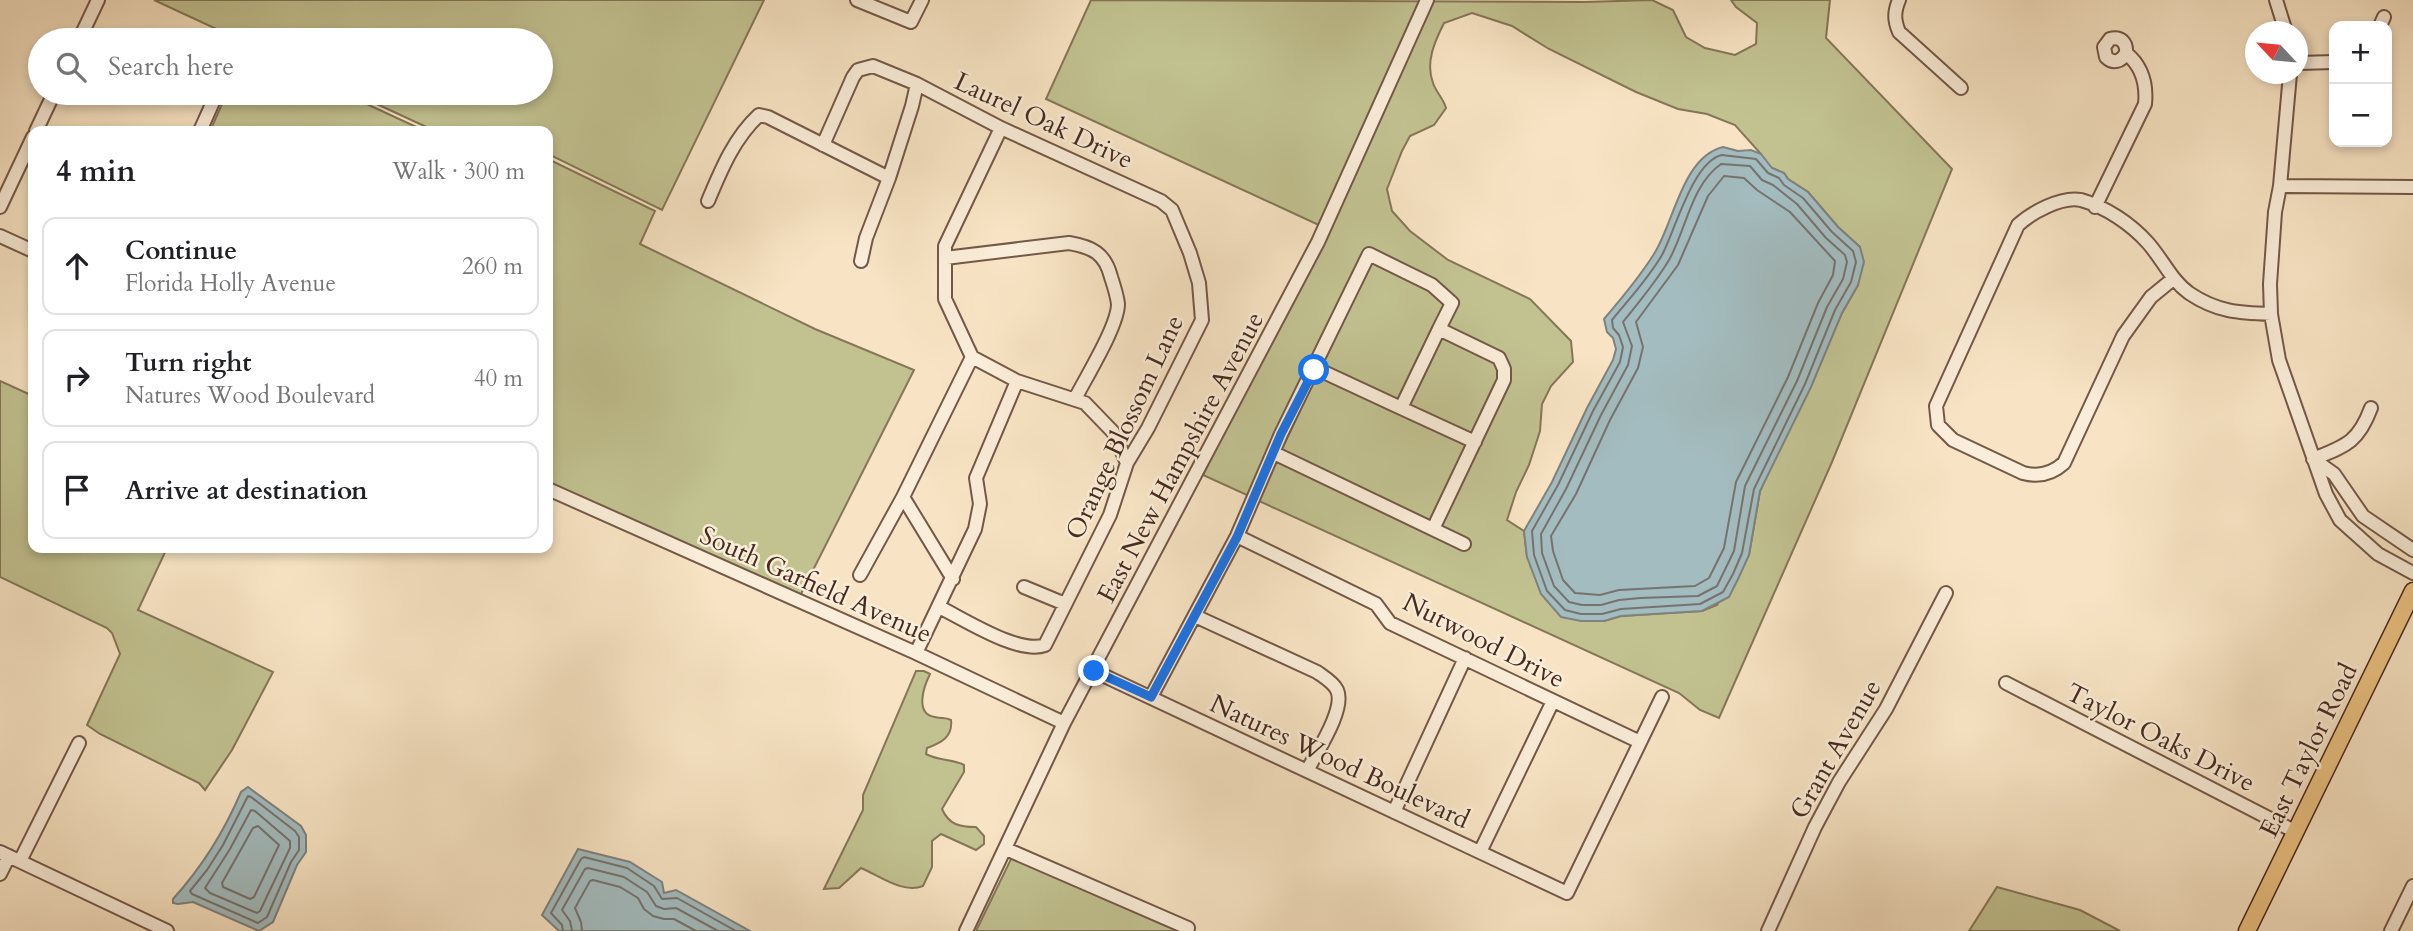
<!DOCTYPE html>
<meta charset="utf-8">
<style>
body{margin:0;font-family:Cardo,serif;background:#f2f2f2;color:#202124}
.controls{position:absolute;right:21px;top:21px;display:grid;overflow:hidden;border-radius:14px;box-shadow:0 4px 10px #0003}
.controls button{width:63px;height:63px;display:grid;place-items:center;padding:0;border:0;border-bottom:2px solid #e0e0e0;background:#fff;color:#202124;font:35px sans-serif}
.compass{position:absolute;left:2245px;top:21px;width:63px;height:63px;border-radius:50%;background:#fff;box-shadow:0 4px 10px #0003;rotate:296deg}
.stop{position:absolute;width:21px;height:21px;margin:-16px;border:5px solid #1a73e8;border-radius:50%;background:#fff}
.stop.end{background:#1a73e8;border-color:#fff;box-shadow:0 2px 7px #0008}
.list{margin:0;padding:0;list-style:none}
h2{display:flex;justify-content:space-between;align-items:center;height:91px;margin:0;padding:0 28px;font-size:30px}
h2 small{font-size:23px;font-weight:400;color:#757577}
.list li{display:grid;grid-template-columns:46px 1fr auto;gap:21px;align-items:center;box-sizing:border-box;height:98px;margin:0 14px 14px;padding:0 14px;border:2px solid #e0e0e0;border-radius:14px}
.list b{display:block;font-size:26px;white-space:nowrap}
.list p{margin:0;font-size:23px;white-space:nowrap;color:#757577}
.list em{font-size:23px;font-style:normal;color:#757577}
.icon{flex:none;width:38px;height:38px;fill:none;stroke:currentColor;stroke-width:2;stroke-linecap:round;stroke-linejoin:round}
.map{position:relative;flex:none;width:2413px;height:931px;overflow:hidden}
.search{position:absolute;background:#fff;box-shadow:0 4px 10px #0003;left:28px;top:28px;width:525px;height:77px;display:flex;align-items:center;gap:18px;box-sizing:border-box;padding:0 24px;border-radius:38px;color:#757577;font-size:26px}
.panel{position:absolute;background:#fff;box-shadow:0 4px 10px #0003;left:28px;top:126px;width:525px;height:427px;border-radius:14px}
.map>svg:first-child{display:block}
</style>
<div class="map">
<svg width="2413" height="931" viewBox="0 0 2413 931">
<rect width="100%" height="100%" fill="#f8e4c4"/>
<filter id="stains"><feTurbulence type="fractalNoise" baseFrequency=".00286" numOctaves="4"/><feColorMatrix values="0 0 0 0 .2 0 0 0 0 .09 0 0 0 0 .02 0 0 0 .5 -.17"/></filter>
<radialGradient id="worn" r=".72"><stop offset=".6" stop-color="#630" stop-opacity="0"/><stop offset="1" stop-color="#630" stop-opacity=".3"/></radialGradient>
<path fill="#c2c291" stroke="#857658" stroke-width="2" fill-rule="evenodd" d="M154 0H764L662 210 548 154V131H435L353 93H541V40H240Z
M1091 0 1585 2 1652 0 1673 10 1686 37 1705 48 1735 55 1756 44 1757 23 1736 7 1731 0H1830L1826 38 1952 169 1832 462 1719 718 1700 710 1679 693 1259 501 1277 460 1466 550 1470 542 1440 527 1509 369 1446 327 1459 303 1436 282 1367 248 1249 496 1203 475 1321 226 1046 99ZM1472 13 1512 26 1549 49 1636 92 1678 109 1707 114 1735 125 1761 154 1766 163 1772 168 1784 173 1788 179 1808 192 1838 227 1860 247 1858 285 1842 313 1760 491 1749 555 1717 605 1702 611 1621 616 1604 621 1527 557 1524 531 1507 520 1516 492 1529 465 1540 431 1542 404 1551 386 1573 362 1571 341 1530 299 1448 260 1410 231 1392 211 1387 189 1402 151 1410 136 1434 125 1446 108C1443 98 1436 92 1433 83 1425 62 1435 41 1444 23Z
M227 93H343L425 131H210Z
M548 159 655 211 640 244 815 329 914 370 800 596 548 482Z
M1372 261 1429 289 1445 304 1398 401 1322 366Z
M1442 336 1495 362 1499 369V379L1472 436 1408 406Z
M1317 375 1468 444 1430 523 1281 451Z
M0 381 33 396V548H167L138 610 273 672 232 750 205 790 199 783 100 734 87 725 120 654 112 633 107 628 0 577Z
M916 671H924L930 674C924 686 914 714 935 717 942 719 945 717 951 720 953 737 941 743 927 748L926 754C939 761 953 759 964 765V772L942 809C949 825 960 827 976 827L984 836V844L976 850 941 834 932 841V867L923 886C903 894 880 876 861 868L839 888 824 889 863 810V795Z
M1012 857 1183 931H976Z
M1997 887 2080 910 2120 931H1969Z"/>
<path fill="#a3bcbf" stroke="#7f827f" stroke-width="2" d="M1723 147 1738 151 1751 150 1761 154 1772 168 1784 173 1788 179 1808 192 1838 227 1860 247 1864 262 1858 285 1842 313 1811 387 1760 491 1749 555 1739 577 1729 597 1702 611 1621 616 1604 621H1581L1561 617 1541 594 1527 557 1524 531 1552 482 1587 408 1613 360 1616 349 1613 338 1607 332 1604 319C1622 298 1639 278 1654 254 1674 223 1682 157 1723 147Z
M248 787 301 826 306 835V852L297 865 273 922 259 931 193 902 178 904 173 903V899C202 867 224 832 241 792Z
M578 849 630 862 662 882 664 893 676 890 750 931H559L542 915Z"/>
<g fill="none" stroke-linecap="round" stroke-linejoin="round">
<path stroke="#76736f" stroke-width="2" d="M1722 155 1756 159 1768 173 1779 178 1784 185 1803 198 1832 232 1853 251 1856 262 1851 282 1835 310 1805 384 1754 489 1742 553 1733 574 1723 592 1700 604 1621 609 1602 614H1581L1565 610 1547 591 1534 555 1532 531 1558 485 1593 411 1620 362 1623 347 1619 335 1613 328 1612 320C1629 299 1648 279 1662 255 1675 231 1693 161 1722 155Z
M1721 164 1750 166 1762 180 1773 185 1797 204 1826 238 1845 255 1847 262 1843 279 1827 307 1797 381 1745 486 1734 551 1717 586 1698 596 1640 598 1619 600 1601 605H1582L1569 602 1554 586 1542 553 1541 534 1566 489 1601 415 1628 365 1632 346 1623 322C1639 302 1656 282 1669 260 1686 230 1691 185 1721 164Z
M1724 176 1744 178 1757 190 1790 212 1835 261 1833 275 1818 303 1788 377 1736 482 1724 548 1709 578 1695 586 1619 590 1600 595 1575 593 1563 580 1553 551 1551 536 1576 494 1610 420 1638 368 1643 347 1636 322 1678 265 1708 196Z
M248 796 251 797 295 831 299 837V850L291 862 267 917 258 923 192 894 190 891 207 870 223 845Z
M251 810 255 811 290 841V848L260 911 257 913 210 893 205 888 230 849Z
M258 826 279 845 254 897 250 899 223 887 222 883 253 828Z
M563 931 562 925 551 913 581 859 584 857 627 868 654 886 662 899 677 898 736 931
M572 931 570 921 562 910 585 869 588 868 624 877 647 892 656 906 664 909 676 908 718 931
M582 931 581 922 575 908 590 881 593 880 620 887 638 898 644 909 653 916 664 919H674L696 931"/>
<defs>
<path id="minor" d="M857 0 911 22 922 0
M1899 0C1894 12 1894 20 1899 32L1961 88
M2276 0 2286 32
M2380 26 2384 17
M79 40 98 0
M2298 63 2334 62
M2290 74 2280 186 2275 212 2270 284 2271 314 2279 360 2326 494 2340 520 2378 554 2413 573
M36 131 54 93
M200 131 217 93
M823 145 853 77 858 70 873 66 917 84 1001 128 1161 201 1172 210 1190 253 1199 283 1202 320 1148 428 1127 463 1110 515 1045 645C1019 655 964 619 939 607
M889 178 912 106 917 84
M2280 186 2413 187
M708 201C721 170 734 138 759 115L768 117 889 178 866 238 861 261
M0 207 33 137
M2095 207 2145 104C2147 84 2142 66 2126 53 2127 43 2121 36 2110 39L2104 47 2106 57C2113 64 2121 62 2126 53
M0 236 33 251
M945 258 1069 243C1092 247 1105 253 1111 277 1114 286 1117 295 1118 304 1118 326 1086 377 1075 399
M2173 279 2151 297 2123 336 2064 463C2052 474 2038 477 2023 473L1953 440 1938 425 1936 406 2018 225C2031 213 2061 196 2081 200 2106 207 2131 224 2148 243 2163 260 2171 280 2189 293 2217 312 2239 313 2271 314
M972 357 1017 381 1085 403 1113 432 1127 463
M1315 368 1401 408
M1274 453 1464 544
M2313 459 2334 474 2363 516 2413 550
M2313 459C2345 446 2358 443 2371 408
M548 489 916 653 1064 723
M1433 529 1504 380V369L1499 358 1439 329 1401 408 1475 442
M1237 536 1376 604 1390 623 1640 742
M860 575 903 497
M953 579 903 497 972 357 945 299V246L1001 128
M1024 587 1065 604
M1195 616 1317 672C1324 677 1333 682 1337 690 1346 709 1316 753 1307 771
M916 653 975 529 980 504 976 478 1017 381
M1094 671 1567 893 1662 697
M2006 683 2296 832
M1151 697 1237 536 1281 434 1369 254 1432 285 1452 303 1439 329
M1394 812 1465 658
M1006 849 1188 928
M0 852 167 931
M1480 852 1553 701
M20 861 79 743
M0 874 9 856
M966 931 1064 723 1318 242 1427 0
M1768 931 1815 827 1839 782 1886 709 1946 593
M2391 931 2413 886"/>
<path id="major" d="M2247 931 2413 591"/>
</defs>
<use href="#minor" stroke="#745848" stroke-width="16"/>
<use href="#major" stroke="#482a1f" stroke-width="19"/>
<use href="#minor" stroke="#faedd9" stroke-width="12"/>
<use href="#major" stroke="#ecc282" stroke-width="16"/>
</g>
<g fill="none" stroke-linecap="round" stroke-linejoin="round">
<path stroke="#1a73e8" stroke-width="9" d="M1094 671 1151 697 1237 537 1281 434 1314 370"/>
</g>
<g text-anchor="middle" stroke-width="5" stroke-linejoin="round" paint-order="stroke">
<g font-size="26" fill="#482a1f" stroke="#faedd9">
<text transform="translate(1044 120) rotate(25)" y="9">Laurel Oak Drive</text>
<text transform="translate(1124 427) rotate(-65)" y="9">Orange Blossom Lane</text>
<text transform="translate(1180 457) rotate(-62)" y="9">East New Hampshire Avenue</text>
<text transform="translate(816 584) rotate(24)" y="9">South Garfield Avenue</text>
<text transform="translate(1484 640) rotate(27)" y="9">Nutwood Drive</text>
<text transform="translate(2161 737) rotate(27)" y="9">Taylor Oaks Drive</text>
<text transform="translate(1835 749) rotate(-60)" y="9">Grant Avenue</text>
<text transform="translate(2308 750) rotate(-64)" y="9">East Taylor Road</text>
<text transform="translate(1340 761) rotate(25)" y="9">Natures Wood Boulevard</text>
</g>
</g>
<rect width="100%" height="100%" filter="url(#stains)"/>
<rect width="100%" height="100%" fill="url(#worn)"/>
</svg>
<div class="controls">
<button>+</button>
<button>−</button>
</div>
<svg class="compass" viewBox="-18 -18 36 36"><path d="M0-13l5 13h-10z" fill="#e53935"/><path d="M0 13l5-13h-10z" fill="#757577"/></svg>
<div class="stop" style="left:1314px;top:370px"></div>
<div class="stop end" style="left:1094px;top:671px"></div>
<div class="search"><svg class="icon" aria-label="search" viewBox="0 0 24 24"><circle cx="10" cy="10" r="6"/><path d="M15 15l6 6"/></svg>Search here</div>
<section class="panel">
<h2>4 min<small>Walk · 300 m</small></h2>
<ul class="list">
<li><svg class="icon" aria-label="ahead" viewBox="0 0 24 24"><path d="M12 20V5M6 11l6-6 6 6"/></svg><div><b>Continue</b><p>Florida Holly Avenue</p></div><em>260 m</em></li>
<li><svg class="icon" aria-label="right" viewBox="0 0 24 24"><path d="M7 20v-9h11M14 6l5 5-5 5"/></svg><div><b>Turn right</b><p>Natures Wood Boulevard</p></div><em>40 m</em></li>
<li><svg class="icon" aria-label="arrive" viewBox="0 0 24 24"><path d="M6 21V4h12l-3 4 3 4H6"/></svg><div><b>Arrive at destination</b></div></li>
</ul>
</section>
</div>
